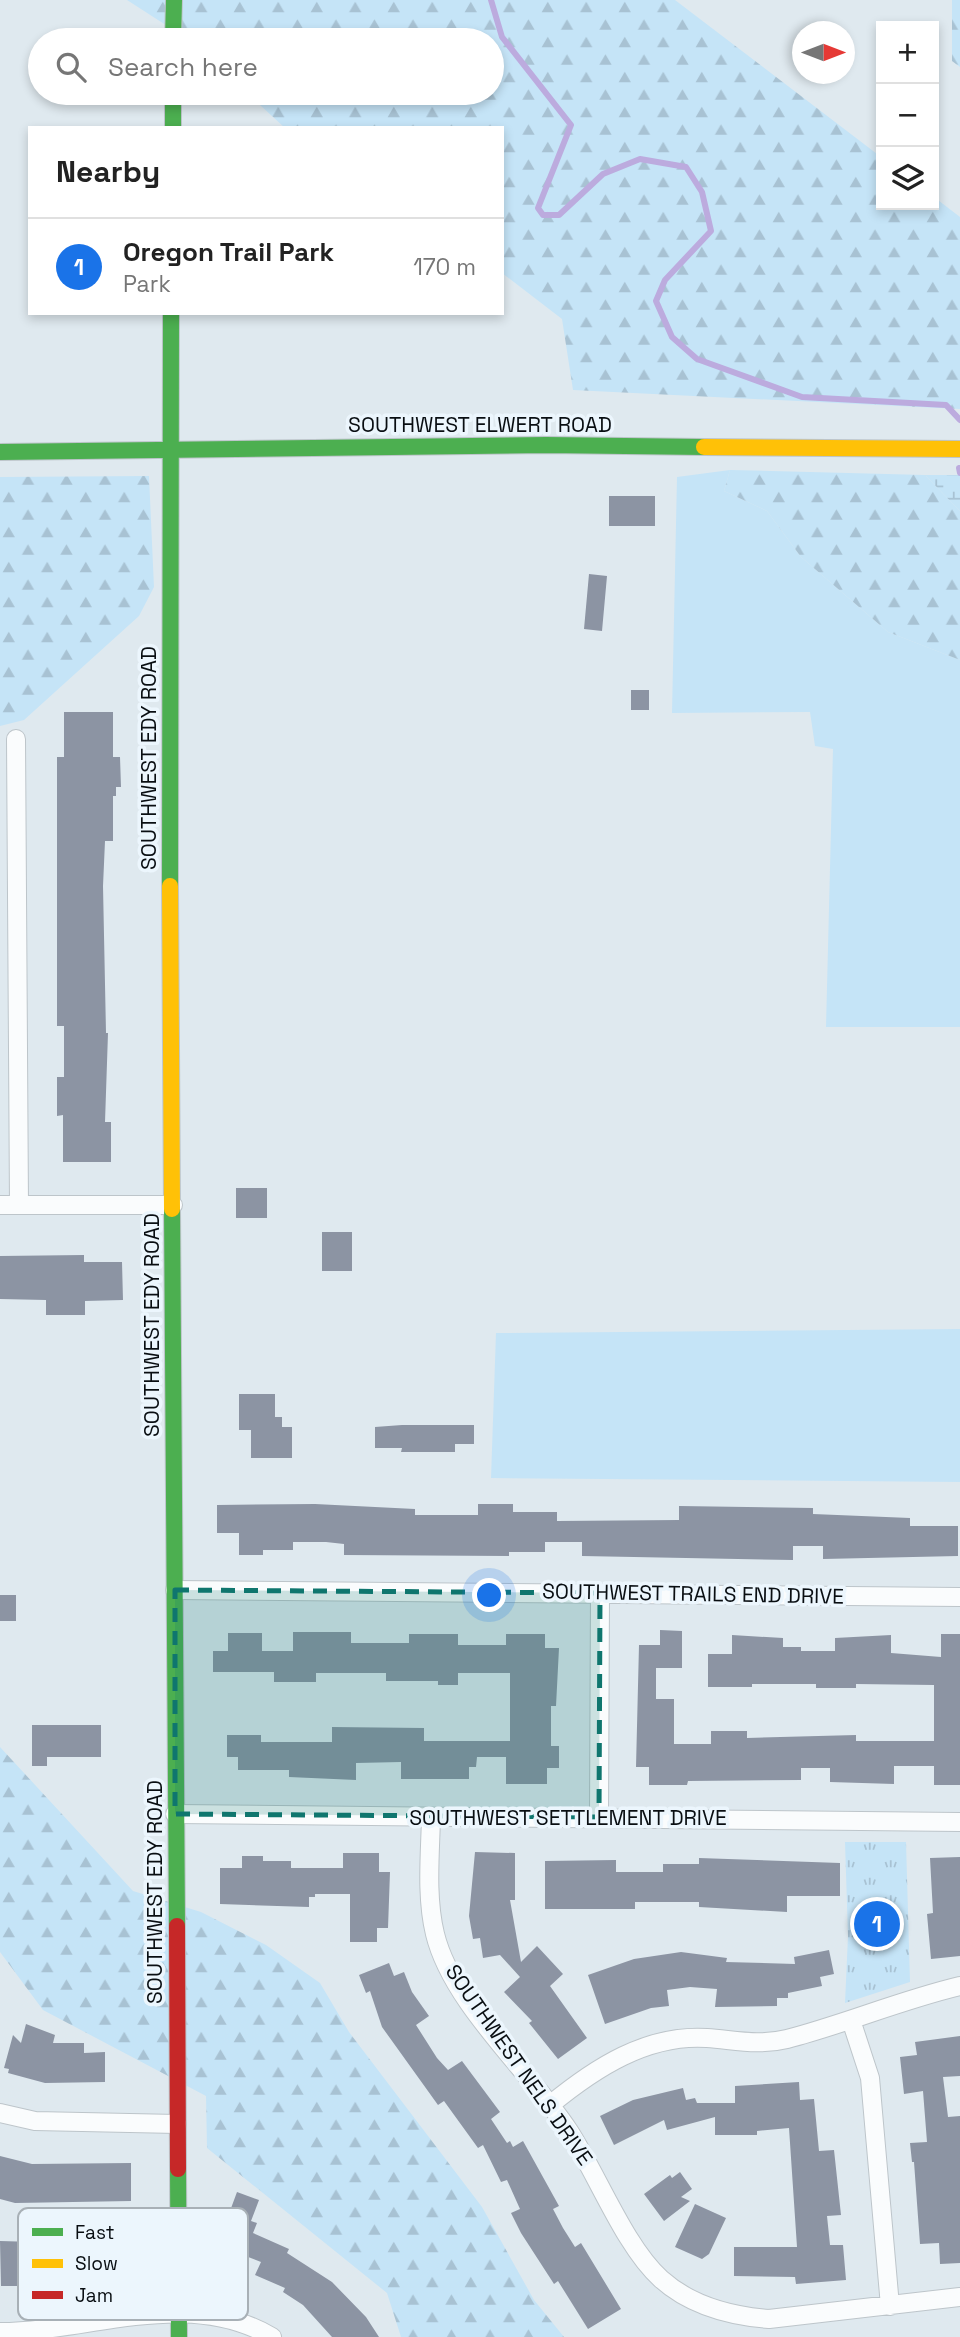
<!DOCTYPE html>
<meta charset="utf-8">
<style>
body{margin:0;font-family:"Space Grotesk",sans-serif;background:#f2f2f2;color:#222}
.controls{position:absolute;right:21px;top:21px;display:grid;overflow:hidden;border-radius:0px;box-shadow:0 4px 10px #0003}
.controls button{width:63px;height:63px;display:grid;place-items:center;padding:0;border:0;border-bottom:2px solid #e0e0e0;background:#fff;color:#222;font:35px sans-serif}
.compass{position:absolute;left:792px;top:21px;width:63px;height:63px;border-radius:50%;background:#fff;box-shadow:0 4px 10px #0003;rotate:90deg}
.you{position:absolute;left:490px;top:1596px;width:24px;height:24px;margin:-18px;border:5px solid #fff;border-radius:50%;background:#1a73e8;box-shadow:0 0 0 10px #1a73e833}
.badge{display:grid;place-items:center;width:46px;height:46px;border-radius:50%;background:#1a73e8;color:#fff;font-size:23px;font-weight:700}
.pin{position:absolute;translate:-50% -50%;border:4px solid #fff;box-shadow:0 2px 7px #0006}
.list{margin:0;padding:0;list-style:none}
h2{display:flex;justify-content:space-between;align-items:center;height:91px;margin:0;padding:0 28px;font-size:30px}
h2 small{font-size:23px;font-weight:400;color:#767676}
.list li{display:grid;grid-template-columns:46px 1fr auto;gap:21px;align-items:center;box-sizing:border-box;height:98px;padding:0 28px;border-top:2px solid #e0e0e0}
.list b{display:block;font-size:26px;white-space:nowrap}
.list p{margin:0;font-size:23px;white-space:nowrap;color:#767676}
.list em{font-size:23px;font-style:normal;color:#767676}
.icon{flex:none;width:38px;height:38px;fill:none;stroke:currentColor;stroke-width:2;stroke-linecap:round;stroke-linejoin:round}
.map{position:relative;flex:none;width:960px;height:2337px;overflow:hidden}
.search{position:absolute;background:#fff;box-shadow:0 4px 10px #0003;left:28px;top:28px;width:476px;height:77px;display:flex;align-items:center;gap:18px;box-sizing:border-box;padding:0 24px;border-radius:38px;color:#767676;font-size:26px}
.panel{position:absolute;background:#fff;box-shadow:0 4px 10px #0003;left:28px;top:126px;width:476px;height:189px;border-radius:0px}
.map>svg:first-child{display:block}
</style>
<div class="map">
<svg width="960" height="2337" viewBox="0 0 960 2337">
<defs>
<pattern id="forest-firs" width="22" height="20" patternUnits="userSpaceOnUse" patternTransform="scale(1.75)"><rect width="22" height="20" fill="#c5e4f7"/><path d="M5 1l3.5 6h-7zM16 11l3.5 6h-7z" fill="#a8c2d3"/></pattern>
<pattern id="wetland-marsh" width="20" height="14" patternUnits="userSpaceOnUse" patternTransform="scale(1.75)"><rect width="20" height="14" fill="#c5e4f7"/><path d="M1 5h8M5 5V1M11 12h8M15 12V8" fill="none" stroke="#a8c2d3"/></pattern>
<pattern id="park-tufts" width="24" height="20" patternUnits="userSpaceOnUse" patternTransform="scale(1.75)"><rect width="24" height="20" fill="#c5e4f7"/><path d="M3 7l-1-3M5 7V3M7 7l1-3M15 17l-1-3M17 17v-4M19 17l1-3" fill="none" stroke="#a8c2d3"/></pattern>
</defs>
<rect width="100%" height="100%" fill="#dfe9ef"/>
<path fill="#c5e4f7" d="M730 470 724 491 767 511 801 557 888 632 960 660V1027H826L833 749 815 746 810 712 672 713 677 477Z
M960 1329V1482L491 1478 496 1333Z"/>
<path fill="url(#forest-firs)" d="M127 0H675L881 157V205H934V197L960 217V409L573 390 562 319 502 273V128H285L247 93H492V40H189Z
M952 0H960V67L952 61Z
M730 470 925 475 960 511V660L888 632 801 557 767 511 724 491Z
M149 476 154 587 139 616 24 720 0 726V477Z
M0 1747 133 1891 201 1912 266 1945 320 1983 349 2032 482 2207 534 2300 564 2337H401L387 2293 207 2148 206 2096 43 2010 0 1952Z"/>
<path fill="url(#wetland-marsh)" d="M925 475H960V511Z"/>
<path fill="url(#park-tufts)" d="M845 1842H906L910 1982 845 2003 848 1936Z"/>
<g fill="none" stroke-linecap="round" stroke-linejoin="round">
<path stroke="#bcabde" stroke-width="6" d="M491 0 502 37 571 125 538 208 543 215H559L603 174 640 159 686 167 702 192 711 231 665 280 656 301 672 337 697 359 802 397 946 405 960 420
M959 468 960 473"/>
</g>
<path fill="#8c94a3" d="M609 496H655V526H609Z
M589 574 607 576 602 631 584 629Z
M631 690H649V710H631Z
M64 712H113V757H120L121 787H116V796H113V841H105L103 886 106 1033H108L105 1122H111V1162H63V1115L57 1116V1077H64V1026H57V757H64Z
M236 1188H267V1218H236Z
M322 1232H352V1271H322Z
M84 1255V1262H122L123 1300 85 1301V1315H46V1300L0 1299V1256Z
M239 1394H275V1417H282V1427H292V1458H251V1430H239Z
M402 1425H474V1444H455V1452H401L402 1448H375V1427Z
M315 1504 415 1509V1515H478V1504H513V1512H557V1521L679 1520V1506L813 1508V1514L910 1518V1526H958V1556L823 1559V1546H793V1560L582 1556V1542H545V1552H509V1556L344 1555V1544L326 1542H293V1550H263V1555H239V1533H217V1505Z
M0 1595H16V1621H0Z
M660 1630 682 1631V1668H656V1699H674V1744H711V1731H747V1738L856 1735V1741H934V1685L856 1684V1688H816V1684H752V1687H708V1654H732V1635L783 1638V1647H801V1651H835V1638L891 1635V1653L941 1657V1634H960V1785H934V1766H894V1784L830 1782V1768H801V1780L688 1781 687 1785H649V1767H636L639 1645H660Z
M293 1632H351V1643H409V1634H458V1645H506V1634H545V1648H559L556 1706H551V1746H559V1768H547V1784H506V1757H477L476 1767H469V1779H401V1762L356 1763V1780L289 1777V1770H238V1757H227V1735H261V1742H332V1727L424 1728V1741H510V1673H458V1685H438V1681H386V1673H316V1682H274V1672H213V1651H228V1633H262V1651H293Z
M32 1725H101V1757H47V1766H32Z
M475 1852 515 1853V1900H510L521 1962 537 1946 563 1974 550 1986 587 2038 558 2059 529 2023 532 2021 504 1992 520 1977 500 1955 483 1958 480 1938 473 1939 469 1916Z
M343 1853H379V1872H390L388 1928H377V1942H350V1894H315V1897H309V1907L220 1904V1868H242V1856H263V1861H291V1868H343Z
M960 1857V1956L931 1959 927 1914 933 1913 930 1858Z
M699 1858 840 1863V1896H787V1912L699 1907V1902H635V1909H545V1861L616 1860V1872H663V1864H699Z
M829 1950 834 1974 820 1977 822 1986 788 1993V1998H777V2006L715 2007 717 1989 690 1987 667 1990 669 2006 651 2008 605 2024 588 1975 634 1959 681 1952 727 1958 726 1962 795 1964 794 1957Z
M389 1963 394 1976 404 1972 412 1992 429 2016 416 2025 437 2058 448 2070 462 2061 500 2112 491 2119 507 2143 510 2141 513 2147 523 2141 559 2206 553 2209 563 2228 575 2247 581 2243 621 2309 588 2329 558 2281 554 2284 521 2233 511 2213 520 2209 507 2180 501 2182 483 2145 478 2148 444 2101 438 2105 382 2027 370 1991 366 1993 359 1975Z
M26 2024 55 2035 53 2043H84V2053L105 2052V2082L45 2083 8 2073 9 2069 4 2068 13 2035 21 2043Z
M960 2036V2076L943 2077 948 2117 960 2116V2263L940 2264 939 2243 920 2244 914 2162H912L910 2143 927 2142 923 2091 904 2094 900 2057 917 2055 915 2042Z
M799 2082 800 2100 814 2099 819 2151 834 2150 841 2215 827 2216 830 2245H843L846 2280 796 2284 795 2277 734 2276V2247H797L789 2128 757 2131V2135H715V2117L667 2130 664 2120 614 2145 600 2116 633 2100 683 2088 686 2100 695 2098 697 2103H735V2086Z
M0 2156 32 2164 131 2163V2201L15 2203 0 2199Z
M680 2172 692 2189 681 2197 690 2201 664 2221 644 2194 670 2175 672 2178Z
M237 2192 259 2200 251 2221 257 2223 253 2233 289 2249 287 2253 332 2282 366 2317 379 2337H332L303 2305 283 2292 285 2288 255 2275 261 2262 230 2250 233 2242 220 2238Z
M695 2204 726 2218 709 2254 702 2259 675 2247Z
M70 2239H131V2275L17 2278V2286H1L0 2241 70 2243Z"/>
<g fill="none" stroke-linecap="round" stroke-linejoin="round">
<defs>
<path id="street" d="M16 739 19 1205
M0 1205H173
M175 1590 960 1597
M175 1814 960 1822
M599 1817 600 1593
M431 1818C430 1856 426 1897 435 1934 452 2004 530 2071 569 2131 597 2174 625 2247 661 2279 691 2306 731 2316 769 2319L960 2297
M851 2020 870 2078 890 2306
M550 2105C595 2068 647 2034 707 2038 735 2040 759 2046 787 2039 845 2024 901 2000 960 1986
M0 2113 35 2121 177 2124
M0 2332C89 2332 188 2287 272 2337"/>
<path id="fast" d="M173 40 174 0
M173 93V128
M0 452 546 445 704 447
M170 886 171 313
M172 1209 177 1926
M178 2169 179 2337"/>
<path id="slow" d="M704 447 960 449
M170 886 172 1209"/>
<path id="jam" d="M177 1926 178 2169"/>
</defs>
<use href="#street" stroke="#bdc5ca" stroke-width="20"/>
<use href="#fast" stroke="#bdc5ca" stroke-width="18"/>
<use href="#slow" stroke="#bdc5ca" stroke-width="18"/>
<use href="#jam" stroke="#bdc5ca" stroke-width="18"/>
<use href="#street" stroke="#fafcfd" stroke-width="18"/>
<use href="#fast" stroke="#4caf50" stroke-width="16"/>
<use href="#slow" stroke="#ffc107" stroke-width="16"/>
<use href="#jam" stroke="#c62828" stroke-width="16"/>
</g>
<path fill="#0f766e" fill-opacity="0.2" stroke="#0f766e" stroke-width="5" stroke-dasharray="14 9" stroke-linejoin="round" d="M175 1590 600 1593 599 1817 175 1814Z"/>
<g text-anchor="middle" stroke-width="7" stroke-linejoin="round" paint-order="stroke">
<g font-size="21" fill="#090e12" stroke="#ecf6fd">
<text x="480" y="432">SOUTHWEST ELWERT ROAD</text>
<text transform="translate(149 758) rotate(-90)" y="7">SOUTHWEST EDY ROAD</text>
<text transform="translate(152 1325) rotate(-90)" y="7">SOUTHWEST EDY ROAD</text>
<text transform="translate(693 1594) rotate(1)" y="7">SOUTHWEST TRAILS END DRIVE</text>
<text x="568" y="1825">SOUTHWEST SETTLEMENT DRIVE</text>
<text transform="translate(155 1892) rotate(-90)" y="7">SOUTHWEST EDY ROAD</text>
<text transform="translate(519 2065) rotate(55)" y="7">SOUTHWEST NELS DRIVE</text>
</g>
</g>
<rect x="18" y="2208" width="230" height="112" rx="10" fill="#ecf6fd" stroke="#a8b0b6" stroke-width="2"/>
<rect x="32" y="2228" width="31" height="8" fill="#4caf50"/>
<rect x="32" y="2259" width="31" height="9" fill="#ffc107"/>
<rect x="32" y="2291" width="31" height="8" fill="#c62828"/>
<g font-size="19" fill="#090e12">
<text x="75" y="2239">Fast</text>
<text x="75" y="2270">Slow</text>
<text x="75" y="2302">Jam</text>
</g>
</svg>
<div class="controls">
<button>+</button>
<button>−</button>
<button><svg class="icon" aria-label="layers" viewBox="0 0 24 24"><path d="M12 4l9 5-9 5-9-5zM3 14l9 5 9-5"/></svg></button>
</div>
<svg class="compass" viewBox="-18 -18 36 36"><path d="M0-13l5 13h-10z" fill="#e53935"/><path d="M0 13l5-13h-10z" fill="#767676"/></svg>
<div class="you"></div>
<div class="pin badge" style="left:877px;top:1924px">1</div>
<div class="search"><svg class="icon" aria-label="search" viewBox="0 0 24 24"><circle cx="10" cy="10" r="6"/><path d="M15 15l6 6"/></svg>Search here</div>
<section class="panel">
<h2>Nearby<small></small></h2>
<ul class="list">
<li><span class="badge">1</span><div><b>Oregon Trail Park</b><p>Park</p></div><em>170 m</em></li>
</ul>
</section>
</div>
